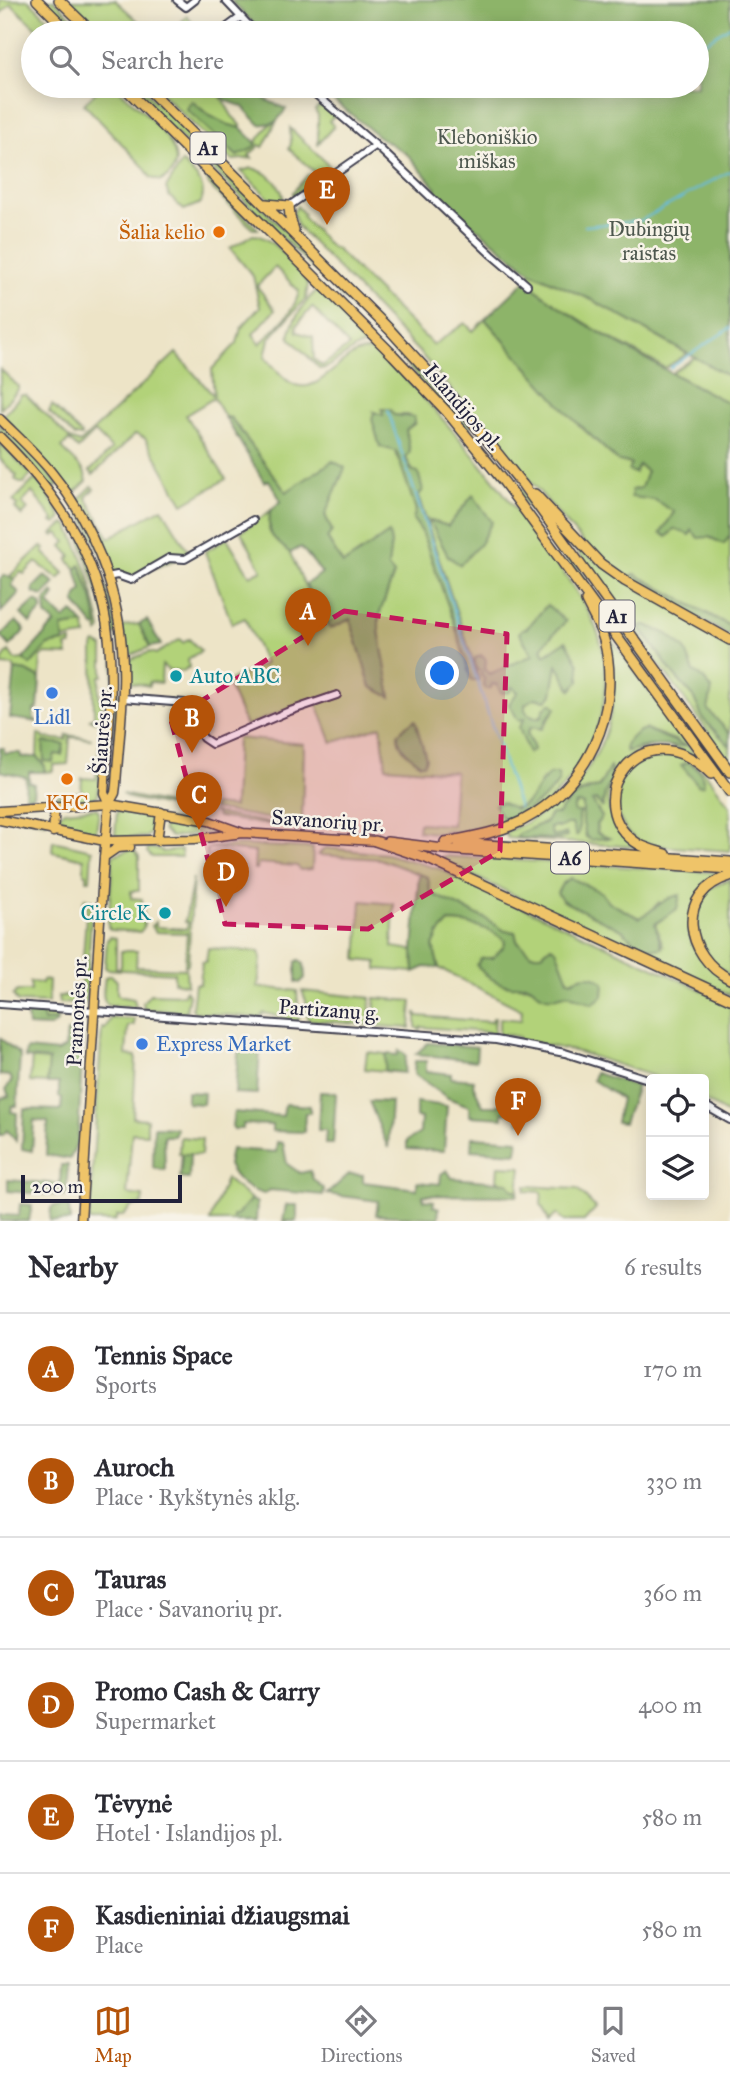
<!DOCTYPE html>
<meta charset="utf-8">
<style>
body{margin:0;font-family:"IM FELL Great Primer",serif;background:#f7f7f7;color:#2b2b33}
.controls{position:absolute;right:21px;bottom:21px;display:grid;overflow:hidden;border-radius:7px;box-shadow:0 4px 18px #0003}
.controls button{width:63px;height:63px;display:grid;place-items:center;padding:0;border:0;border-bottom:2px solid #e1e1e2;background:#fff;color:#2b2b33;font:35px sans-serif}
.scale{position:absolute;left:21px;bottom:18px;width:161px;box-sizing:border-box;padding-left:7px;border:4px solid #22223b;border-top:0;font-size:19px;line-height:24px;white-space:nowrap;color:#22223b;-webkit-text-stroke:5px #f7f3e8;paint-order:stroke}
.you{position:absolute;left:443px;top:674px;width:24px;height:24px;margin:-18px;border:5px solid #fff;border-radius:50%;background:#1a73e8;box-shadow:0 0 0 10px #1a73e833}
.badge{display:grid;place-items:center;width:46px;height:46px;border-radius:50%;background:#b45309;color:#fff;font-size:23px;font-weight:700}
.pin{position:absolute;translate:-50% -58px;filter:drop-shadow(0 2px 4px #0008)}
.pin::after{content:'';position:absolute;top:37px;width:24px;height:21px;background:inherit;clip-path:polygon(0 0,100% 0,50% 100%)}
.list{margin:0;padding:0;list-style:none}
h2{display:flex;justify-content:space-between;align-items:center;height:91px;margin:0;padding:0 28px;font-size:30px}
h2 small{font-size:23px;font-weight:400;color:#7c7c81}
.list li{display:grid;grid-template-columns:46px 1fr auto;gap:21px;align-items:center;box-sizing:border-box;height:112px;padding:0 28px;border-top:2px solid #e1e1e2}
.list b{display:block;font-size:26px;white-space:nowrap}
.list p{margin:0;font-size:23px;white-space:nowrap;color:#7c7c81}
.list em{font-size:23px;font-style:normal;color:#7c7c81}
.icon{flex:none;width:38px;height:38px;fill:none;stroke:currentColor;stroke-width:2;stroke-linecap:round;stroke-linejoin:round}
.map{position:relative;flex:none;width:730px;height:1221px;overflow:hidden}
.search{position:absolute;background:#fff;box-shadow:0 4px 18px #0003;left:21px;right:21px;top:21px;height:77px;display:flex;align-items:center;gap:18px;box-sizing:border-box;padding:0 24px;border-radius:38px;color:#7c7c81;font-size:26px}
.sheet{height:763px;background:#fff}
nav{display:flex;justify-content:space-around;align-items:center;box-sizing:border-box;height:98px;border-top:2px solid #e1e1e2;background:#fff;font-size:19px;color:#7c7c81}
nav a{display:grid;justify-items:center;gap:4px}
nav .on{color:#b45309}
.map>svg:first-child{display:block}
</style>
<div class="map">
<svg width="730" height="1221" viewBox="0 0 730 1221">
<rect width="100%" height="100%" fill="#f7f3e8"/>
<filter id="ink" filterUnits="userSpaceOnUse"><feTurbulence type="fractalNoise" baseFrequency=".0143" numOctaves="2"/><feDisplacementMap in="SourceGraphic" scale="14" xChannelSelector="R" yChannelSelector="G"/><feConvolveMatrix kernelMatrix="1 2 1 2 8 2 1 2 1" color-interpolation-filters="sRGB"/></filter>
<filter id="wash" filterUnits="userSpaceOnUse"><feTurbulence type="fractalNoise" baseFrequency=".00686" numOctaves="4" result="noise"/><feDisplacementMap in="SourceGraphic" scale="28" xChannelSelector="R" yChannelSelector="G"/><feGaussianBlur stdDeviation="1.57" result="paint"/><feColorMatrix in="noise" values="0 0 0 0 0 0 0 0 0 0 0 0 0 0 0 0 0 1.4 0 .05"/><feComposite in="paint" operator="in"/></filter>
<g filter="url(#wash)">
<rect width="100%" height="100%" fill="#ede4c7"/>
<path fill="#b2d279" stroke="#6a7a5a" stroke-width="2" fill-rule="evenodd" d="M0 0H29L62 33H41L11 4 0 14Z
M42 0H54L88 33H75Z
M67 0H115L137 20 147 33H100Z
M187 16 201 33H171Z
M94 86H115C135 105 206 157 161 181L151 178 144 167 84 104 98 90Z
M128 86H140L389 335 471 426 467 431C360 310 243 199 128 86Z
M154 86H225L220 95 232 116 241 125V128C222 126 206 114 192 101L186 109 250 150 270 124 276 122 265 144 263 147 260 145 249 155 252 158 233 160 225 155Z
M321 105 335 115 329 121 334 126 318 144V115L315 110Z
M290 128 327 163 331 170 328 176 321 178 289 149 291 143Z
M180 150 258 229H253L209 185 207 179Z
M182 162C194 175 208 184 201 203L184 210 169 196 166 188Z
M252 168C270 173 283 185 284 203L273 202 241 171Z
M308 175H312L319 182 312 187 309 184 294 195 296 198 293 200V192Z
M297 206 304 214 303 217 332 248H335L433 345 465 323 473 331 485 319 578 424 618 461 639 465 647 472 641 488 632 490 655 499 674 512 661 533C685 524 702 534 724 544L730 535V626L635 574 631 581 593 554 420 353 298 227 293 213Z
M253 235C269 234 301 269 308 284L306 298 269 339 265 357C273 365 283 380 293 384 325 399 345 337 381 353 434 407 482 462 526 523 549 554 575 585 592 619 623 682 598 758 548 802 535 813 516 820 501 828L499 825 457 832 444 831V834L418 831 419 823 452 825 455 772 386 767 381 726 332 743 315 699 246 726 227 682 265 664 245 618 232 624 205 552 227 538 250 576 262 570 241 532 270 511 269 530 273 537 290 553 308 592 321 609 330 628 350 619 371 687 390 696 379 631V615L394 574 387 567 391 543 389 534 343 564 327 538 332 531 325 515 286 492 231 418 225 417 214 398 186 415 226 479 183 504 145 438 135 434 93 475 90 471 112 449 95 432 78 449 69 440 62 448 84 471 87 481 73 494 2 417 21 395H26L70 439 80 443 176 353 214 396 212 369 237 343 241 328 260 307 253 276 230 248ZM275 267 299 291C295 313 275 328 260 344L253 334 275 310 257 286ZM374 412 380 415H408L415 423 406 430 410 451 406 458 423 490 418 496 478 676 471 680 455 625 422 532 413 519 416 510 402 467 398 460 396 451ZM430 521 448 526V555ZM566 621 544 643 542 649 545 655 579 681 571 689 557 664 552 693 546 700 535 698 525 704 524 710 528 714 537 718 556 708 542 728 531 727 527 733 532 742 525 744 524 737 519 728 525 719 511 701 518 692 512 687 491 683 481 675 482 670 485 669 490 674 534 655 523 640ZM543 779 554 789 523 812 509 820 501 817 508 807C526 812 535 794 543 779Z
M531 272 592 300 687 354 665 368C616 342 568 316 525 281Z
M320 289 373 342 356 348 326 368 320 369 290 338C287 327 310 293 320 289ZM312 307 349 346 322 366 314 359 313 337 297 332 296 326Z
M695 357 730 377V404L672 373Z
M0 369 18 386V390L0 409Z
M52 405 82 435V436H75L49 412Z
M0 424 39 463 58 485 52 489 31 464 0 433Z
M0 443 31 474 24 483H20L15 479 17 476 0 459Z
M486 445 511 475 730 777V786L528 507 482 450V447Z
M35 479 44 488 62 518 56 524 52 522 54 520 32 492 22 503 28 509 22 516 15 508 18 505 13 501Z
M92 486 94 489 86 497 109 538 162 508 190 554 131 577 110 573 76 502Z
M73 517 77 518C98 555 109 592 117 634L112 635Z
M64 524 68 525C86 562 93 589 101 629L98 633 92 597 81 566 76 569 68 560 71 556 62 546 66 542 58 533 54 536 52 534Z
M559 526 591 558 730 643V734L707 710 701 676 694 672 684 649 639 627 674 675 693 696 703 719 730 746V762Z
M41 546 45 549 43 552 64 573 59 579 36 562 24 574 21 572 14 579 10 576Z
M84 624 86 636 64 639 62 627Z
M139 624 150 647 126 657 122 626Z
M605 630 697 758C688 755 678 748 667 746 632 741 600 779 610 813 615 829 626 836 636 847L508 838 505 833 508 831C565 809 610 757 613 693 613 672 605 650 605 630ZM645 729 678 741 681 746C661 744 647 744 628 751ZM610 768 613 777 605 793 603 806 596 800 592 801 593 805 602 817 596 825 598 834 583 823V805L580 803 575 804 573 810 579 816V833L577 835 572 824 567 823 559 828 555 825 550 828 552 835 558 836 518 834 546 822 558 814 571 797 584 790 599 787Z
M180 639 183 643 189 639 201 651 188 659 189 668H186L185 671 168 670 162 665 161 683 149 682V686L128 682 126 661 150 652 156 654Z
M71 641V645L66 646 68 655 45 654 41 658 40 678 27 671 14 669V666L2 665 3 659 9 651 15 660 23 659 30 664 48 645Z
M96 643 103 647V676H100C99 690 97 697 103 709L100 723V721L96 722 90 719 94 717 93 649 94 644Z
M114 643 119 702 115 740 113 738Z
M101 732 104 736 98 795 91 799 57 802V795L81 792 82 778 96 779Z
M38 734 43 735V738L66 740 67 735 92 739 70 737 68 764 53 765V771L45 772V766L37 757Z
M237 738 304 744 302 821 265 818 213 809 214 805 234 807Z
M650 754 682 756 702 770 711 780 730 806V851L658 846 646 843 643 844 627 832 615 810 617 787 633 762Z
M122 794 202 811 198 812 129 798Z
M96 808 99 811 96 832 59 824 58 816 64 811Z
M117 811 150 816 153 821V831L146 837 117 838 115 834Z
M43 812 48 817 46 822 12 817 13 815Z
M215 813 263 822 299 824H261L218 817Z
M168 819 220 830 222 832 171 837 163 830 164 823Z
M53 841 92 850 90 880H87V874L84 873V859L53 852 52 851Z
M235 845 313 848 312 869 300 870 297 866 258 863 257 869H254L255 852 211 848 208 849 207 857V849L209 848Z
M148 848 162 850V852L181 850 182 857H152L147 852Z
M325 848 387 854 440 869 730 1003V1115L704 1100V1079H662L579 1052 520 1040 519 1037 504 1034 502 1037 499 1035V1018L521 1020 522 1010 439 968 433 946 439 933 449 922C467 922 492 928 505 941V946L493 958 516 986 533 987C545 1000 552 998 568 994L571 982 565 975 556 949 551 946 542 954H531L517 941 515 932 505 931 486 919 434 895 430 891 427 877 380 859 318 855Z
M133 849 139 856V891H131V898L142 899 144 927 140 932 111 930 108 927 113 855Z
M443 856 727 873 708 883 689 928 691 941 698 955 730 982V995L445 863 442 860ZM601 892 608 902 639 918 649 913 659 902 672 912 655 924 663 945 623 930 563 901Z
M193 878 188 965 185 966 187 933 156 932 151 926 156 922V927L187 929 188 922H185Z
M730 879V976L708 959 696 938 697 907 710 888Z
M85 898 92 901 86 1000 84 1004 59 1003 58 996 80 997 87 904 83 903Z
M361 901 394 904 392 947 413 950 414 972 377 969V962L357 960Z
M110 937 116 938V969L121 967V951H137L136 967 186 969 187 985 174 982V973L107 969 105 967 107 940Z
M208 948 259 952 261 958 258 987 297 991 299 1019 297 1021 286 1020V1018L264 1013 259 1018 194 1012 192 1008 195 984H200L202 962H206Z
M111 975 117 981V993L119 996 134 999 136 1007 109 1006C100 1000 104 987 105 977Z
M43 980 49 981 48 1003 18 1002 13 995 17 991H31L30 982 42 983Z
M185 990 189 994 186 1012 144 1009 143 1002 150 994 184 995Z
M302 991 371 998 368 1025 308 1020 306 1001Z
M375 998 412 1001 410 1028 374 1026Z
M28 1009 56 1011 57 1020 43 1021V1015L27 1014Z
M416 1012 418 1016 492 1022 493 1018H495L494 1033 491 1035 488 1032 421 1027 420 1030 416 1027Z
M111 1018 134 1019V1025L128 1026 126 1055 136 1056 133 1118 147 1119V1134L132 1133 127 1194 143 1196 142 1205 132 1206 123 1216H117L115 1221H89L102 1028 105 1029Z
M367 1052 386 1054 385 1071 365 1069Z
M32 1058 50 1059 47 1083 30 1082Z
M180 1137 202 1139 201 1155 179 1154Z
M498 1166 521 1167 518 1192 512 1189 508 1183 497 1180Z
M226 1179 251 1199 236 1217H233V1221H210Z
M526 1186 577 1189 596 1208 584 1221H564L557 1214 549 1221 541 1204 542 1192 525 1191Z"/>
<path fill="#8db469" stroke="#586b52" stroke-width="2" d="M230 0H730V377L592 300 531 272 434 194 436 188 408 155 378 136 316 86H697V33H263Z
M225 86H242L254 93 259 91 266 100 286 109 276 122 260 125 242 106 227 101 220 94Z
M192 101 208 115 226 124 241 128 257 144 250 150 237 156 186 109Z
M525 281C587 331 660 367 730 404V535L724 544 709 537 698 538 692 530 690 535 674 529 667 537 661 533 674 512 655 500 631 497 632 490 641 488 647 471 639 465 635 473 629 471 631 463 618 461 570 416 485 319Z
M382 409H390L394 415 414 417 415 423 406 430 410 452 406 458 411 470 418 472 423 490 418 496 479 680H471L455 625 422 532 413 519 416 510 396 451 380 447 372 419 374 412 383 415Z
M225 417 231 418 286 492 333 461 345 468 325 515 332 531 327 538 343 564 389 533 391 543 388 567 394 574 379 615V631L391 697 371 687 350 619 330 629C323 614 310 599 306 584L322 573 301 547 290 553C271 536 268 537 270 511L281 501 269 480 264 482Z
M473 495 492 522 480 544 460 565 448 556 429 520 448 526Z
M80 565 92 597 98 627H95L75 603 77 596 82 590 76 569Z
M634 574 730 626V636L631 581 630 577Z
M5 575 15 580 12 585 19 593 1 612 0 579Z
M45 576 55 583 43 596 34 593 33 588Z
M53 592 55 595 49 604 64 619 73 612 84 624 62 627 64 642 48 645 30 665 23 659 55 623 46 615 45 601Z
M35 601 41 604 42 610 30 623 21 614Z
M547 605 566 621 545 643 542 649 545 655 566 641 579 664V681L571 690 557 665 552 694 547 700 535 698 525 704V710L528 714 537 718 542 716 543 710 549 704H553L556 708 546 720 542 729 531 727 527 733 534 749 529 753 519 728 524 719 518 720 509 704 518 692 512 687 510 692 501 693 497 685 492 684 491 688 486 689 483 684 484 678 481 676V671L478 670 475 665V658L481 655 486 660 485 670 490 674 533 655 519 633 522 629 527 628Z
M147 620 161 645 150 647 139 624Z
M16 621 25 630 10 646 1 636Z
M646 625 667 634 685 649 694 672 701 676 712 689 708 710 730 734V746L703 719 693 696 674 675 639 626Z
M15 669 27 671 40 678 38 708 34 710 33 718 38 722 10 718Z
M415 720 426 758 424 764H420C409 755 398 749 398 734L406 726Z
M645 729 686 746C663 747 651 743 628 751L625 750C626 741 637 731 645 729Z
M43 742 64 744 62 755 55 754 53 762 44 761Z
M0 748H4V753H21V757H37L45 766 44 772H29V782L34 784 33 796H25L26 777 0 771Z
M688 762C697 766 703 774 704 785L699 786 681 765Z
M610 767 613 777 605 793 602 807 596 800 592 801 602 817 596 825 597 833 609 838 591 840 586 837 583 823V805L580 803 575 804 573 810 575 812H581L579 816V833L576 835 572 824H567L559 828 555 826 550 828 552 835 558 836 566 833 567 836 559 839 517 838 518 834 546 822 551 814H558C573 795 577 794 599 787Z
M550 774H558L559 781C549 798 526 811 508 820L501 817 495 805 501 802 516 809C533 804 536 784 550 774Z
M419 874 428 877 430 891 434 895 486 919 505 931 515 932 517 941 531 954H542L551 946 556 949 568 980 571 981C583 975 593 973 604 983L603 996 592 1004 568 994C560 996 550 1000 541 995 535 992 535 987 527 985 521 984 517 987 511 986 499 985 483 975 477 965L481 958H493L504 946 505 941C492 928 467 922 449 922L439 933 433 946 439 968 425 967 414 972 413 950Z
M571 878 601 892 608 902 639 918C654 911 662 898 680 895L677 909 655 924 662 948C649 951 631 941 622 930L563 901 557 893 562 884Z
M299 960 304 964 305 978 300 983 296 982V962Z
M27 1014 43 1015 44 1021 57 1020V1022L50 1027 28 1026Z
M67 1032 83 1037 78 1140 70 1159 46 1155 48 1122 34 1120 32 1151 22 1149 24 1109 61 1110 62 1098 59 1097V1083H47L49 1060 25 1058 26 1049 58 1052 65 1048Z
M0 1038 20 1055 17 1106H12L11 1112 17 1113 16 1141 7 1130 3 1135H0V1099L9 1096 6 1089 12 1080 10 1076 0 1075Z
M239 1043 257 1045 260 1049 257 1094 235 1093Z
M428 1043 477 1047 476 1061 416 1054Z
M399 1050 406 1055 404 1073 385 1071 386 1054 398 1055Z
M415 1061H426V1071L451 1074V1078L474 1080 473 1085 483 1106H496L511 1101V1094L526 1097 524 1122H519V1113L503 1112V1118L470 1116 469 1106 448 1098 414 1074Z
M595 1073 637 1086 624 1123 616 1122 621 1099 593 1080Z
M187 1092 204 1093 203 1104 187 1103Z
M320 1092 336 1093 333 1144H325L326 1130H318Z
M370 1101 391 1102 388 1148 369 1101Z
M416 1102 447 1106 444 1151 407 1149V1141L420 1133 421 1118 416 1117Z
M285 1104 310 1106V1113H305L304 1132 272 1131V1125L243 1124V1129H234L232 1126 234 1112 283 1116Z
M154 1127 177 1128 174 1136H164L165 1170 153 1168Z
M472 1137 518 1140 517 1153 471 1150Z
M277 1142 283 1143 287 1164 300 1173 310 1171 313 1179 324 1189 323 1195 270 1190 264 1194C247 1190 236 1181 228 1165L231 1149 276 1152Z
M182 1154H190L189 1179 180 1178Z
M61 1165H68L66 1196 8 1191V1180L60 1184Z
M447 1170 452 1178 508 1183 512 1189 518 1192 517 1196 423 1195V1200L434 1201 433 1206 439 1208 438 1218 376 1215 378 1201 327 1194 349 1174 363 1175V1182L417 1189V1182L440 1184 441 1174Z
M251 1199 257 1203 256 1221H233V1216H236Z
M20 1204 32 1205 29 1221H0V1215L19 1216Z
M286 1205H297V1221H283Z
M54 1206H69L70 1221H50L51 1208Z"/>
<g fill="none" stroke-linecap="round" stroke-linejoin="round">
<path stroke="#61bcdf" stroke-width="2" d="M697 47 730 26
M623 93 635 86
M585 226 640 221 730 171
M670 368 730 328
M388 411 519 807"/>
</g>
</g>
<g filter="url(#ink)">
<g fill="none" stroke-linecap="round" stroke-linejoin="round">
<defs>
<path id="minor" d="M177 0 186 7 195 0
M225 0 256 33
M222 31 241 17
M306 86 380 149 492 255 527 285
M289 206 375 146
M107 577 117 575 131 580 169 558 185 559 253 520
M122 698 185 703 203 738 212 744 287 712 337 695
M0 1004 496 1040 565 1053 651 1080
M704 1105 730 1120"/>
<path id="major" d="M0 419C18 437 37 454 52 473 101 534 126 611 123 688 122 721 118 753 116 785L115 793 109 804 104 857 81 1221
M0 437C62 498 105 565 110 655 113 701 107 748 104 793L109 804
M0 811 109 804 209 821 243 833 375 841
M0 820 105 841 195 839 243 833
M53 832 55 807
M157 841 161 812
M104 857 117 848 130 847"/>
<path id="highway" d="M37 0 70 33
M59 0 93 33
M123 86 393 355 447 412 504 482 730 792
M145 86 389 329 457 403 523 485 730 772
M266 204 289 206 290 217 294 230
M535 494 601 564 625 581 730 640
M375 841 426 858 730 999
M387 842 444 849 730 869
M445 842C471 837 497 833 522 821 586 788 623 712 604 640 600 626 592 614 586 601
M459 843 730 862
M666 854C657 851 648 849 640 845 573 805 641 705 711 774
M730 876C674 892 685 957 730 979"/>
</defs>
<use href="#minor" stroke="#403f50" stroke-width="10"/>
<use href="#major" stroke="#403f50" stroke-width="11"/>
<use href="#highway" stroke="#403f50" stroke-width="12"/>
<use href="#minor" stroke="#fff" stroke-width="6"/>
<use href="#major" stroke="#efc469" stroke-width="8"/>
<use href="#highway" stroke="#efc469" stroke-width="9"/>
</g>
</g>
<path fill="#c2185b" fill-opacity="0.2" stroke="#c2185b" stroke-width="5" stroke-dasharray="14 9" stroke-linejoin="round" d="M344 611 507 634 500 851 368 929 225 924 171 720Z"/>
<g fill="#e8710a" stroke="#f7f3e8" stroke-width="2.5">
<circle cx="219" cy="232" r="7"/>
<circle cx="67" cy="779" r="7"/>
</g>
<g fill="#0f9aa8" stroke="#f7f3e8" stroke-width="2.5">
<circle cx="176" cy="676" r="7"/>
<circle cx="165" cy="913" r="7"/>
</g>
<g fill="#3f7fe0" stroke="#f7f3e8" stroke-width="2.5">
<circle cx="52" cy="693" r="7"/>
<circle cx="142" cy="1044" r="7"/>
</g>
<g text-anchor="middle" stroke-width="5" stroke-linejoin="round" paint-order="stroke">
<g fill="#f7f3e8" stroke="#62616f" stroke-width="2">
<rect x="190.5" y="132.5" width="35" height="31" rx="5"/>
<rect x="599.5" y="600.5" width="35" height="31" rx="5"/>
<rect x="551" y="842.5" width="38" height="31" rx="5"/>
</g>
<g font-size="19" font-weight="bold" fill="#22223b">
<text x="208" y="155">A1</text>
<text x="617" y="623">A1</text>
<text x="570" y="865">A6</text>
</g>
<g font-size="21" fill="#4d574e" stroke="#f7f3e8">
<text x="487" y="144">Kleboniškio<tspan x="487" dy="24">miškas</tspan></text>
<text x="649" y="236">Dubingių<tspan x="649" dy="24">raistas</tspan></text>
</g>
<g font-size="21" fill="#c56008" stroke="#f7f3e8" text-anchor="end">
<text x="205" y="239">Šalia kelio</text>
<text x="67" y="810" text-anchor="middle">KFC</text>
</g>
<g font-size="21" fill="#22223b" stroke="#f7f3e8">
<text transform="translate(463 407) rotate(49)" y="7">Islandijos pl.</text>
<text transform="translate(102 730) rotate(-86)" y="7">Šiaurės pr.</text>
<text transform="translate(328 821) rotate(4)" y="7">Savanorių pr.</text>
<text transform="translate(329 1010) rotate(4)" y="7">Partizanų g.</text>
<text transform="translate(77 1011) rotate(-87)" y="7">Pramonės pr.</text>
</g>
<g font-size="21" fill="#0d838f" stroke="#f7f3e8" text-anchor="start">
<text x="190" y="683">Auto ABC</text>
<text x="151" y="920" text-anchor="end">Circle K</text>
</g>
<g font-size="21" fill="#366cbe" stroke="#f7f3e8">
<text x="52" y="724">Lidl</text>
<text x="156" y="1051" text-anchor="start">Express Market</text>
</g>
</g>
</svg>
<div class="controls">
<button><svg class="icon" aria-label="locate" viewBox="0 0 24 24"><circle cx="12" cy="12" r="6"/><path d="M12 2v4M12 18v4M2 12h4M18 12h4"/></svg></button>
<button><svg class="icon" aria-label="layers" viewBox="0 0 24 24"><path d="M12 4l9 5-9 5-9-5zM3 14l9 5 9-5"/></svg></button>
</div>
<div class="scale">200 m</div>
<div class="you"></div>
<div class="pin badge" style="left:308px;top:646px">A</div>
<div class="pin badge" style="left:192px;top:753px">B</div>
<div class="pin badge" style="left:199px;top:830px">C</div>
<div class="pin badge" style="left:226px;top:907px">D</div>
<div class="pin badge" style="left:327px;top:225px">E</div>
<div class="pin badge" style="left:518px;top:1136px">F</div>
<div class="search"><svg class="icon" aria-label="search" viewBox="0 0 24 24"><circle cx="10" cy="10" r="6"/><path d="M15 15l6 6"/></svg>Search here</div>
</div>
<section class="sheet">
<h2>Nearby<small>6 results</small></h2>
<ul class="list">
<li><span class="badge">A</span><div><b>Tennis Space</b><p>Sports</p></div><em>170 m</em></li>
<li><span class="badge">B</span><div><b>Auroch</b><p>Place · Rykštynės aklg.</p></div><em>330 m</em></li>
<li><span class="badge">C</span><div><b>Tauras</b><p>Place · Savanorių pr.</p></div><em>360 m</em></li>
<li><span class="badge">D</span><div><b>Promo Cash &amp; Carry</b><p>Supermarket</p></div><em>400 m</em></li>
<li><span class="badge">E</span><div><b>Tėvynė</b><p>Hotel · Islandijos pl.</p></div><em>580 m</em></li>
<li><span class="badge">F</span><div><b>Kasdieniniai džiaugsmai</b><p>Place</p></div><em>580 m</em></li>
</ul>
</section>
<nav>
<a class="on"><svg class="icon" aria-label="map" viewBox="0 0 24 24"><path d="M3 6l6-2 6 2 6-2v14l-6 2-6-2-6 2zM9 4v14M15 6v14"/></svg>Map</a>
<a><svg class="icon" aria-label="directions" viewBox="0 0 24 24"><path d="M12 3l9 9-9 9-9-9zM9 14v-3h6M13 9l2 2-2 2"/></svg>Directions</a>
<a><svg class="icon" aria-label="saved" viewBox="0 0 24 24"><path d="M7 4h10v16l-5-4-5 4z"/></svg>Saved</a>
</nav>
